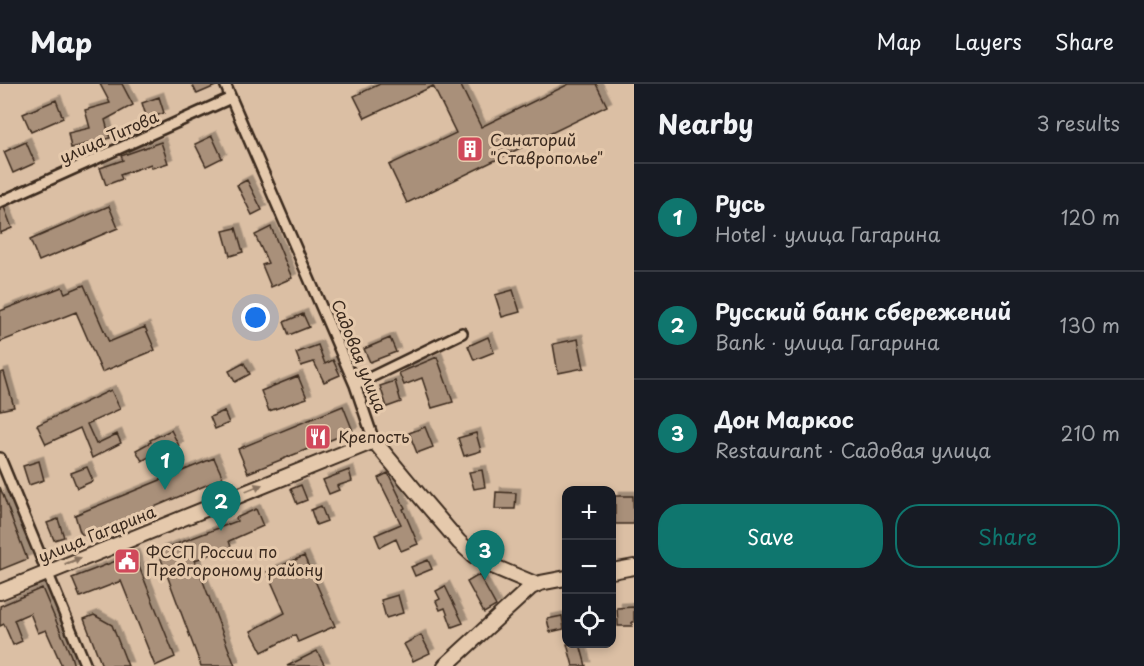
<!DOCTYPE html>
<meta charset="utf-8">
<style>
body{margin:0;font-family:"Playpen Sans",sans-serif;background:#242831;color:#f1f3f6}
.controls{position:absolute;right:18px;bottom:18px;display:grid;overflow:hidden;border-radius:12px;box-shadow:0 3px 9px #0003}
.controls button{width:54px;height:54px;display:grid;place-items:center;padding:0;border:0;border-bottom:2px solid #363941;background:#171b24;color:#f1f3f6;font:30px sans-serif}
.you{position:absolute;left:256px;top:234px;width:21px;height:21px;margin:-15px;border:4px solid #fff;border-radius:50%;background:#1a73e8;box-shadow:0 0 0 9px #1a73e833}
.badge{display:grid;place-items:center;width:39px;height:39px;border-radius:50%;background:#0f766e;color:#fff;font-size:20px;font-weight:700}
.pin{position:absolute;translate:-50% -50px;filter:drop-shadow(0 2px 3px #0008)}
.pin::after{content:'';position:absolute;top:32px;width:21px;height:18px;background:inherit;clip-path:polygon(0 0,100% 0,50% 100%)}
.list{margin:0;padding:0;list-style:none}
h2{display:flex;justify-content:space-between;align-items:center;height:78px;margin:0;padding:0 24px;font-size:26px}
h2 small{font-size:20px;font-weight:400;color:#9ea1a6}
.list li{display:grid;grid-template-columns:39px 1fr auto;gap:18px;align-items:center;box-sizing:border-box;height:108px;padding:0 24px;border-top:2px solid #363941}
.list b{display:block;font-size:22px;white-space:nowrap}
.list p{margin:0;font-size:20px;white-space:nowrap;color:#9ea1a6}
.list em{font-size:20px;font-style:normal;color:#9ea1a6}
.actions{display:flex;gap:12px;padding:18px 24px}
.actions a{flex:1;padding:14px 0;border:2px solid #0f766e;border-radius:24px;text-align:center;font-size:21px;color:#0f766e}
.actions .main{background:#0f766e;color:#fff}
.icon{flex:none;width:33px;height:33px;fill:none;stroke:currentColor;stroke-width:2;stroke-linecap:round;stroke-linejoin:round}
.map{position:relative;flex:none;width:634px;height:582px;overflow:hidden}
header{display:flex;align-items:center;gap:36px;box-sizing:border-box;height:84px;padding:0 30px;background:#171b24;border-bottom:2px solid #363941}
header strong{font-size:28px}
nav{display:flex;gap:33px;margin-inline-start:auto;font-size:21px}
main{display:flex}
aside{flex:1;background:#171b24}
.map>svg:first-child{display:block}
</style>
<header>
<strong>Map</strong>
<nav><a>Map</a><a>Layers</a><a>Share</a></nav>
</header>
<main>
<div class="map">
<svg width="634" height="582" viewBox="0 0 634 582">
<defs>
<filter id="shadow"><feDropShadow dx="4.5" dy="-4.5" stdDeviation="0" flood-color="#0004"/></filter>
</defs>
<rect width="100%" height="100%" fill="#dbbfa4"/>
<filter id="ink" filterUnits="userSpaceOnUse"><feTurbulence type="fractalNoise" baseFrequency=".0167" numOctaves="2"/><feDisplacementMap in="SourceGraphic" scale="12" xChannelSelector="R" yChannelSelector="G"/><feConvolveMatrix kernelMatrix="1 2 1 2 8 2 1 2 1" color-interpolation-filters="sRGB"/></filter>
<g filter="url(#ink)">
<path fill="#a9907a" stroke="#3b2a1e" stroke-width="1.5" filter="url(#shadow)" d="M100 0H122L133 21 105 36 110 54 71 64 68 49 90 44 85 26 110 19Z
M192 0H218V1L197 10Z
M380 0H460L481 43 569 0H596L607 22 407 119 389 81 456 49 433 2 365 34 354 12Z
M159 13 164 29 147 35 142 19Z
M56 16 63 34 31 48 23 30Z
M212 52 222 74 206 82 195 60Z
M26 58 35 79 13 89 4 68Z
M161 58 168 79 152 84 151 80 120 91 122 95 106 101 100 84 123 76 121 72Z
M247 96 262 126 252 131 237 101Z
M109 122 118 144 39 177 30 156Z
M4 123 12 144 0 149V125Z
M271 143 292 194 271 203 262 181 268 179 255 151Z
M236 144 243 168 230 172 223 147Z
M84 201 109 258 145 243 155 266 102 288 76 228 0 258V227L62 203 65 209Z
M513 206 520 228 502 233 495 211Z
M303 230 309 243 289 251 284 238Z
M488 253 494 268 474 276 468 262Z
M390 254 396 268 370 278 364 265Z
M578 255 584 284 558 289 553 260Z
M318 261 325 280 333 276 340 291 324 298 314 278 301 282 296 269Z
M437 273 453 318 432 324 422 294 404 301 399 289Z
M244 279 250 290 235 298 229 287Z
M4 288 14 323 0 326V289Z
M298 292 307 314 269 327 261 307Z
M395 297 401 318 387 323 380 302Z
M111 306 120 325 87 340 96 360 117 350 121 359 92 374 80 344 46 360 37 341Z
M343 322 353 347 248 389 238 365Z
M224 327 229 339 215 345 210 333Z
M425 343 433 363 417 369 409 349Z
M171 346 179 362 158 372 156 369 142 377 136 366 151 358 150 356Z
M476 349 481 367 464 372 458 354Z
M214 374 223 394 88 451H83L80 448 75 431Z
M39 377 44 396 29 401 23 382Z
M87 383 93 397 77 404 71 389Z
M349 386 352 397 337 402 339 406 329 410 323 396Z
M482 386 485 403 474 405 469 388Z
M388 389 405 424 403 425 418 460 401 467 396 455 380 463 375 451 401 440 378 394Z
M301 401 307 416 297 420 291 405Z
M0 403 27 475 0 486Z
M496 408 516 409 515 425H495Z
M615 412H633L634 440H615Z
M321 422 327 437 316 441 311 426Z
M256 425 263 442 229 457 231 463 195 476 235 582H201L158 467 237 437 236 434Z
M58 435 64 453 54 456 47 439Z
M134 470 175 573 155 582 121 497 80 513 72 494Z
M304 472 335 542 298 558 295 551 262 568 251 547 285 529 267 488Z
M428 476 432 485 415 492 411 483Z
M479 491 496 522 484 529 467 498Z
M445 502 463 539 452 543 445 524 440 526 436 517 440 515 436 507Z
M42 504 71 572 74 582H62L46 546 38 549 30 529 14 536 22 557 13 561 4 540 0 542V522Z
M398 511 403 529 386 534 381 516Z
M634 523V538H632V542H618L617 524Z
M94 531 112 541 128 582H102L84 535Z
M562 532 564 545 550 548 547 535Z
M421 551 430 569 413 577 404 560Z
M567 560H580L586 582H573Z
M317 567 325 582H287Z"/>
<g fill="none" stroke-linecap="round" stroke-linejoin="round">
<defs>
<path id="street" d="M225 0 355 301 374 357
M0 118 231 14
M355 301 462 249
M0 374 86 582"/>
<path id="secondary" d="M612 487 634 483
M0 508 374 357 423 416 459 458 473 471 490 481 535 500
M445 582 531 503 540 499 566 494"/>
</defs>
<use href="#street" stroke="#3b2a1e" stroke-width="14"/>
<use href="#secondary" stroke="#3b2a1e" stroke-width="18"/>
<use href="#street" stroke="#e5c9ac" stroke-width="9"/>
<use href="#secondary" stroke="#e5c9ac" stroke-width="14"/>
</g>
<defs><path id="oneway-solid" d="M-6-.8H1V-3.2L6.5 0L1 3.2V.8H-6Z" transform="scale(1.5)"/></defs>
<g fill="#88725e">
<use href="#oneway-solid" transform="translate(254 404) rotate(-22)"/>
<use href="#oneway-solid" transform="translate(73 477) rotate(-22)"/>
</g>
</g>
<defs>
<symbol id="building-square" viewBox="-11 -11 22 22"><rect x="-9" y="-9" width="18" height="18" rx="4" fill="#d1495b" stroke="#e5c9ac"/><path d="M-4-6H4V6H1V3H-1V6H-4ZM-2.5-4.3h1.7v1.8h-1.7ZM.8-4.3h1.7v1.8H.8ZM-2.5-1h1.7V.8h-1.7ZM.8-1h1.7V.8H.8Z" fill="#fff"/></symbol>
<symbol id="restaurant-square" viewBox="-11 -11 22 22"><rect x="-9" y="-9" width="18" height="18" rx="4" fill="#d1495b" stroke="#e5c9ac"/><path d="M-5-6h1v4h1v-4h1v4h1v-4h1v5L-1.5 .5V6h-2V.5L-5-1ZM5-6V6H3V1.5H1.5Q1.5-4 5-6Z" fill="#fff"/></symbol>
<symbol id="civic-square" viewBox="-11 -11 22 22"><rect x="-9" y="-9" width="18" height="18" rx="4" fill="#d1495b" stroke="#e5c9ac"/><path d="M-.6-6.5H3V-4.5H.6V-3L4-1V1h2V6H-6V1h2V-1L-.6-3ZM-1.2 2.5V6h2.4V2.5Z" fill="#fff"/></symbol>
</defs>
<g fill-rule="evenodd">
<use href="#building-square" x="455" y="50" width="30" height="30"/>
<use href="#restaurant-square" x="303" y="338" width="30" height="30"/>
<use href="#civic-square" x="112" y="462" width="30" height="30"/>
</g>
<g text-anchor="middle" stroke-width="6" stroke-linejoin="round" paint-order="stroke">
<g font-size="16" fill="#3b2a1e" stroke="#e5c9ac">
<text transform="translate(109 53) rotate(-24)" y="6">улица Титова</text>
<text transform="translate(359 272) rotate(68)" y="6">Садовая улица</text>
<text transform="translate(97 450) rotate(-22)" y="6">улица Гагарина</text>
</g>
<g font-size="16" fill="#3b2a1e" stroke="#e5c9ac" text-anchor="start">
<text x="490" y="62">Санаторий<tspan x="490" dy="18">"Ставрополье"</tspan></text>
<text x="338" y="359">Крепость</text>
<text x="146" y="474">ФССП России по<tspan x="146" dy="18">Предгороному району</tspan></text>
</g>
</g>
</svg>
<div class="controls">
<button>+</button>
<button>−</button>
<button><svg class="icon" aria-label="locate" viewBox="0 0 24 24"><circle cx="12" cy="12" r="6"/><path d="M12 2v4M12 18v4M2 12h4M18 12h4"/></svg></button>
</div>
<div class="you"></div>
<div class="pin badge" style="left:165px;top:406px">1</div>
<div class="pin badge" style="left:221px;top:447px">2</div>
<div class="pin badge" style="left:485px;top:496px">3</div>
</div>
<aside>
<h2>Nearby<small>3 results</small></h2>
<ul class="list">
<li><span class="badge">1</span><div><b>Русь</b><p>Hotel · улица Гагарина</p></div><em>120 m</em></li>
<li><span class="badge">2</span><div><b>Русский банк сбережений</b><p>Bank · улица Гагарина</p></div><em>130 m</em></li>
<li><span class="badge">3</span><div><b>Дон Маркос</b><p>Restaurant · Садовая улица</p></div><em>210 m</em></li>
</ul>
<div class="actions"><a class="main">Save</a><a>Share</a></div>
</aside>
</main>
